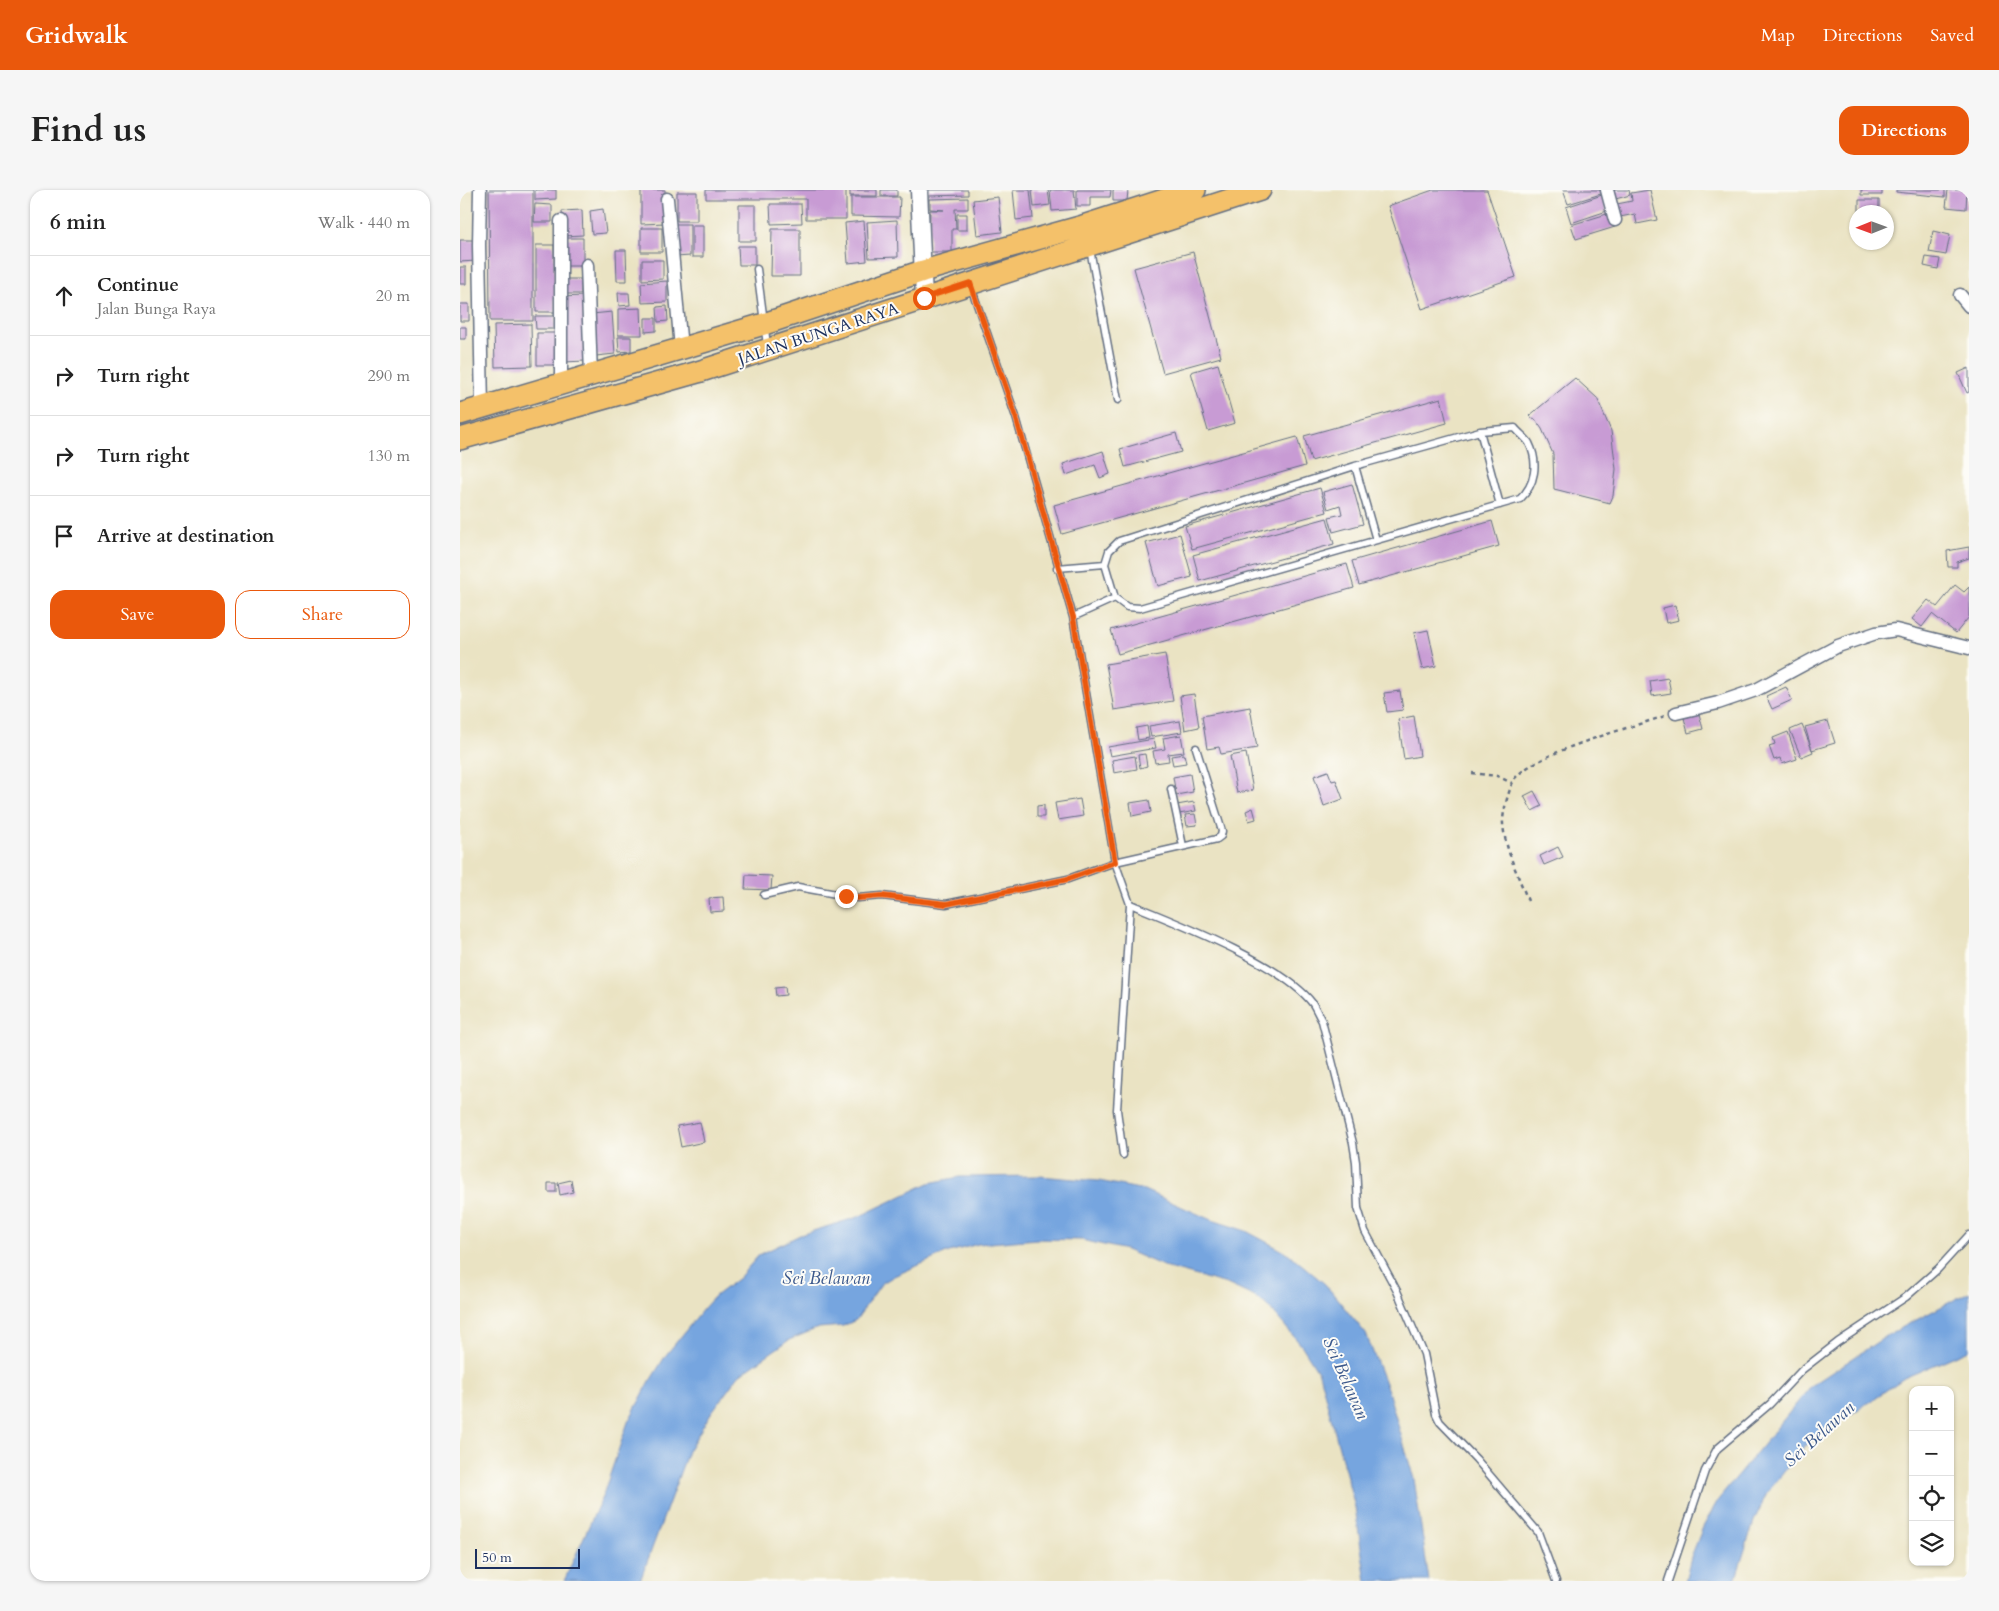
<!DOCTYPE html>
<meta charset="utf-8">
<style>
body{margin:0;font-family:Cardo,serif;background:#f6f6f6;color:#222}
.controls{position:absolute;right:15px;bottom:15px;display:grid;overflow:hidden;border-radius:10px;box-shadow:0 1px 4px #0004}
.controls button{width:45px;height:45px;display:grid;place-items:center;padding:0;border:0;border-bottom:1px solid #e0e0e0;background:#fff;color:#222;font:25px sans-serif}
.compass{position:absolute;left:1389px;top:15px;width:45px;height:45px;border-radius:50%;background:#fff;box-shadow:0 1px 4px #0004;rotate:269deg}
.scale{position:absolute;left:15px;bottom:12px;width:105px;box-sizing:border-box;padding-left:5px;border:2px solid #1b2f5e;border-top:0;font-size:14px;line-height:18px;white-space:nowrap;color:#1b2f5e;-webkit-text-stroke:4px #fdfcf7;paint-order:stroke}
.stop{position:absolute;width:15px;height:15px;margin:-11px;border:4px solid #ea580c;border-radius:50%;background:#fff}
.stop.end{background:#ea580c;border-color:#fff;box-shadow:0 1px 5px #0008}
.list{margin:0;padding:0;list-style:none}
h2{display:flex;justify-content:space-between;align-items:center;height:65px;margin:0;padding:0 20px;font-size:21px}
h2 small{font-size:16px;font-weight:400;color:#767676}
.list li{display:grid;grid-template-columns:32px 1fr auto;gap:15px;align-items:center;box-sizing:border-box;height:80px;padding:0 20px;border-top:1px solid #e0e0e0}
.list b{display:block;font-size:19px;white-space:nowrap}
.list p{margin:0;font-size:16px;white-space:nowrap;color:#767676}
.list em{font-size:16px;font-style:normal;color:#767676}
.actions{display:flex;gap:10px;padding:15px 20px}
.actions a{flex:1;padding:11px 0;border:1px solid #ea580c;border-radius:15px;text-align:center;font-size:18px;color:#ea580c}
.actions .main{background:#ea580c;color:#fff}
.icon{flex:none;width:28px;height:28px;fill:none;stroke:currentColor;stroke-width:2;stroke-linecap:round;stroke-linejoin:round}
.map{position:relative;flex:none;width:1509px;height:1391px;overflow:hidden;border-radius:15px}
header{display:flex;align-items:center;gap:30px;box-sizing:border-box;height:70px;padding:0 25px;background:#ea580c;color:#fff}
header strong{font-size:24px}
nav{display:flex;gap:28px;margin-inline-start:auto;font-size:18px}
.intro{display:flex;align-items:center;justify-content:space-between;box-sizing:border-box;height:120px;padding:0 30px}
h1{margin:0;font-size:35px}
.button{padding:12px 22px;border-radius:15px;background:#ea580c;color:#fff;font-size:18px;font-weight:700}
main{display:flex;gap:30px;padding:0 30px}
aside{flex:1;background:#fff;border-radius:15px;box-shadow:0 1px 4px #0004}
.map>svg:first-child{display:block}
</style>
<header>
<strong>Gridwalk</strong>
<nav><a>Map</a><a>Directions</a><a>Saved</a></nav>
</header>
<div class="intro"><h1>Find us</h1><a class="button">Directions</a></div>
<main>
<aside>
<h2>6 min<small>Walk · 440 m</small></h2>
<ul class="list">
<li><svg class="icon" aria-label="ahead" viewBox="0 0 24 24"><path d="M12 20V5M6 11l6-6 6 6"/></svg><div><b>Continue</b><p>Jalan Bunga Raya</p></div><em>20 m</em></li>
<li><svg class="icon" aria-label="right" viewBox="0 0 24 24"><path d="M7 20v-9h11M14 6l5 5-5 5"/></svg><div><b>Turn right</b></div><em>290 m</em></li>
<li><svg class="icon" aria-label="right" viewBox="0 0 24 24"><path d="M7 20v-9h11M14 6l5 5-5 5"/></svg><div><b>Turn right</b></div><em>130 m</em></li>
<li><svg class="icon" aria-label="arrive" viewBox="0 0 24 24"><path d="M6 21V4h12l-3 4 3 4H6"/></svg><div><b>Arrive at destination</b></div></li>
</ul>
<div class="actions"><a class="main">Save</a><a>Share</a></div>
</aside>
<div class="map">
<svg width="1509" height="1391" viewBox="0 0 1509 1391">
<rect width="100%" height="100%" fill="#fdfcf7"/>
<filter id="ink" filterUnits="userSpaceOnUse"><feTurbulence type="fractalNoise" baseFrequency=".02" numOctaves="2"/><feDisplacementMap in="SourceGraphic" scale="10" xChannelSelector="R" yChannelSelector="G"/><feConvolveMatrix kernelMatrix="1 2 1 2 8 2 1 2 1" color-interpolation-filters="sRGB"/></filter>
<filter id="wash" filterUnits="userSpaceOnUse"><feTurbulence type="fractalNoise" baseFrequency=".0096" numOctaves="4" result="noise"/><feDisplacementMap in="SourceGraphic" scale="20" xChannelSelector="R" yChannelSelector="G"/><feGaussianBlur stdDeviation="1.12" result="paint"/><feColorMatrix in="noise" values="0 0 0 0 0 0 0 0 0 0 0 0 0 0 0 0 0 1.4 0 .05"/><feComposite in="paint" operator="in"/></filter>
<g filter="url(#wash)">
<rect width="100%" height="100%" fill="#eae3c3"/>
<path fill="#76a5df" stroke="#486a9e" d="M579 986 639 991 684 1000 749 1029 786 1041 829 1064 865 1094 906 1144 928 1201 954 1289 969 1391H906L895 1317 859 1183 842 1156 807 1115 795 1107 767 1094 708 1078 666 1060 622 1050 577 1049 518 1054 489 1062 434 1086 421 1094 396 1130 383 1136 358 1138 329 1150 279 1185 251 1223 228 1261 180 1391H104L143 1305 168 1232 190 1191 206 1165 244 1118 255 1106 279 1088 299 1065 340 1045 398 1027 469 993 499 987Z
M1509 1102V1160L1444 1188 1345 1256 1307 1303 1294 1331 1275 1391H1225L1231 1367 1243 1337 1258 1310 1351 1196 1428 1145Z"/>
<g id="blocks">
<path fill="#c89bd4" d="M29 0H73V131H30Z
M75 0H96V9L75 10Z
M181 0H205V33L181 34Z
M246 0H386V29H346V9H246Z
M390 0H417V6H390Z
M421 0H437V6H421Z
M469 0H508V5L469 6Z
M553 0H570L573 28 556 30Z
M572 0H588L590 15 574 17Z
M590 0H614L616 19 592 21Z
M617 0H651L650 7H630V16H617Z
M653 0H668L667 11H653Z
M973 0H1027L1056 87 962 119 928 16Z
M1103 0H1143L1144 3 1108 14Z
M1150 0H1169L1170 5 1152 10Z
M1190 0 1197 30 1177 34 1175 24 1160 27 1157 14 1172 11 1171 3Z
M1401 0H1422V5H1401Z
M1436 0H1485V7L1436 2Z
M1488 0H1507L1506 19 1486 17Z
M217 2H237V31H217Z
M1142 5 1147 21 1111 33 1106 17Z
M391 7H440L439 27 391 26Z
M538 7 542 42 517 45 513 10Z
M508 8V19H495L496 39H492V62H469L470 20H484L470 19V9Z
M1399 10H1419V22H1399Z
M75 14 92 15V32H74Z
M310 14H341L342 33 311 34Z
M279 15H296V51H279Z
M143 19 146 43 132 44 130 21Z
M122 20 123 45 103 46 102 21Z
M1150 23 1155 37 1116 49 1111 35Z
M497 24H507V40H497Z
M437 30 438 67 409 68 407 32Z
M404 31 407 71 388 73 385 33Z
M216 34H230V66L216 67Z
M232 35H243V67H232Z
M181 38H202V62H181Z
M312 39H340V86H311Z
M1473 41 1490 45 1486 65 1469 62Z
M102 48H123V76H103Z
M0 50H15L16 71 0 72Z
M76 55H94L95 122H76Z
M278 56H295V75H279Z
M156 60H166L167 91H157Z
M733 62 761 167 703 183 674 78Z
M1466 67 1480 69 1478 79 1464 76Z
M182 70H203V89L182 90Z
M0 77H6V94H0Z
M103 89H121V104H103Z
M207 91V112L182 113 181 93Z
M158 103H169L170 115 159 116Z
M123 106 125 171 104 172 101 107Z
M0 114H9V131H0Z
M207 116 208 131 198 132 197 117Z
M181 118 182 145H158V119Z
M152 122 155 164 136 166 132 124Z
M75 126H95V139H76Z
M185 128H196V141L185 142Z
M71 134 72 176 35 177 34 135Z
M0 137H6V149H0Z
M77 143H96V175H77Z
M158 147H171V161L159 162Z
M758 174 775 233 748 241 731 182Z
M1509 178V202L1507 203 1498 183Z
M1115 188 1137 208 1151 241 1156 279 1153 306 1150 313 1094 299 1093 264 1082 239 1075 229 1069 226Z
M981 208 987 233 851 271 844 246Z
M716 243 721 262 665 277 660 259Z
M837 247 845 276 602 344 594 315Z
M643 261 650 284 640 288 635 275 606 285 603 274Z
M892 294 903 334 873 342 869 327 882 324 880 315 868 319 863 302Z
M860 298 867 322 732 359 725 336Z
M867 328 874 354 740 391 733 365Z
M1032 331 1039 356 899 395 892 371Z
M720 344 732 387 698 396 686 353Z
M1509 357V368L1497 372V377H1488L1487 361Z
M887 374 894 398 658 464 651 440Z
M1495 395 1504 402 1509 397V427L1496 443 1472 424 1462 437 1452 429 1468 410 1477 417Z
M1215 415 1219 430 1206 433 1203 418Z
M968 440 976 476 962 479 954 443Z
M705 464 713 511 654 520 646 474Z
M1208 488 1211 503 1192 506 1190 491Z
M1326 497 1332 510 1312 519 1306 506Z
M940 501 943 520 927 522 924 503Z
M734 504 739 537 725 540 720 506Z
M790 517 797 558 761 564 759 557 747 559 742 526Z
M1239 524 1243 539 1228 543 1224 528Z
M954 526 960 566 944 569 938 529Z
M720 531 722 542 691 547 689 536Z
M1368 531 1375 553 1352 560 1345 537Z
M1342 535 1353 562 1341 567 1330 540Z
M687 536 689 548 678 550 676 538Z
M1328 542 1337 569 1322 574 1320 568 1314 570 1309 556 1315 554 1313 548Z
M721 545 724 562 708 564 709 571 695 573 693 561 705 559 703 548Z
M694 549 696 558 650 566 648 557Z
M786 563 793 600 777 603 770 566Z
M685 564 687 576 680 578 678 565Z
M724 564 726 573 713 575 711 566Z
M675 566 677 579 654 583 652 570Z
M868 581 872 591 876 590 883 609 864 616 854 586Z
M730 584 733 602 716 605 713 587Z
M1074 601 1082 616 1072 621 1064 606Z
M620 609 623 626 598 630 595 613Z
M689 610 691 622 672 626 670 613Z
M734 612 736 621 719 624 717 615Z
M584 615V627H577V616Z
M793 618 796 629 789 631 786 621Z
M735 624 737 635 727 636 725 625Z
M1098 657 1103 667 1084 675 1080 666Z
M286 685 312 686 311 700 285 699Z
M263 707 264 721 250 722 249 708Z
M325 797 326 805 316 806 315 798Z
M240 932 244 952 221 957 217 936Z
M111 990 113 1002 100 1005 98 993Z
M88 993H96V1002H88Z"/>
</g>
</g>
<g filter="url(#ink)">
<use href="#blocks" fill-opacity="0" stroke="#636e81" stroke-width="1"/>
<g fill="none" stroke-linecap="round" stroke-linejoin="round">
<defs>
<path id="service" d="M630 59 658 210
M297 79 307 155
M511 97 556 227 613 427 655 672 670 714 657 920 663 965
M1020 241 1040 315
M895 276 916 350
M645 374 655 408
M597 378 645 374 649 361 659 351 895 276 1020 241 1055 238C1059 243 1066 248 1069 253 1079 273 1075 295 1060 309L680 418 667 417 655 408 613 427
M711 599 723 656
M304 705 338 697 398 708 422 706 486 714 608 689 655 672 757 649 761 646 762 641 736 558
M670 714C717 733 823 774 853 814 856 819 859 826 862 831L893 953 896 972 898 1018 905 1041 937 1101 964 1164 976 1224 980 1232 1016 1269 1078 1342 1096 1391
M1208 1391 1245 1281 1257 1259 1310 1214 1342 1180 1378 1152 1446 1107 1478 1079 1509 1045"/>
<path id="minor" d="M20 0 19 55 22 219
M1147 0 1155 30
M207 9 221 158
M101 31V194
M127 75 131 185
M1500 105 1509 116
M1216 523 1258 513 1296 500 1378 456 1416 443 1436 440 1509 458"/>
<path id="tertiary" d="M459 0 464 108"/>
<path id="primary" d="M0 224 304 134 463 81 623 36 735 0
M0 249 238 182 800 0"/>
</defs>
<use href="#service" stroke="#636e81" stroke-width="9"/>
<use href="#minor" stroke="#636e81" stroke-width="15"/>
<use href="#tertiary" stroke="#636e81" stroke-width="19"/>
<use href="#primary" stroke="#636e81" stroke-width="24"/>
<path stroke="#636e81" stroke-width="2.5" stroke-dasharray="4 4" stroke-linecap="butt" d="M1012 583 1037 586 1052 593
M1068 711C1059 687 1045 660 1043 634 1042 624 1050 594 1056 587 1080 561 1169 538 1205 526"/>
<use href="#service" stroke="#fff" stroke-width="6"/>
<use href="#minor" stroke="#fff" stroke-width="12"/>
<use href="#tertiary" stroke="#fff" stroke-width="16"/>
<use href="#primary" stroke="#f4c16a" stroke-width="21"/>
</g>
</g>
<g fill="none" stroke-linecap="round" stroke-linejoin="round" filter="url(#ink)">
<path stroke="#ea580c" stroke-width="6" d="M386 706 398 708 422 706 486 714 608 689 655 672 613 427 556 227 510 93 464 108"/>
</g>
<g text-anchor="middle" stroke-width="4" stroke-linejoin="round" paint-order="stroke">
<g font-size="16" fill="#1b2f5e" stroke="#fdfcf7">
<text transform="translate(358 143) rotate(-18)" y="6">JALAN BUNGA RAYA</text>
</g>
<g font-size="18" font-style="italic" fill="#3b588b" stroke="#fdfcf7">
<text x="366" y="1094">Sei Belawan</text>
<text transform="translate(886 1188) rotate(66)" y="6">Sei Belawan</text>
<text transform="translate(1359 1244) rotate(-42)" y="6">Sei Belawan</text>
</g>
</g>
</svg>
<div class="controls">
<button>+</button>
<button>−</button>
<button><svg class="icon" aria-label="locate" viewBox="0 0 24 24"><circle cx="12" cy="12" r="6"/><path d="M12 2v4M12 18v4M2 12h4M18 12h4"/></svg></button>
<button><svg class="icon" aria-label="layers" viewBox="0 0 24 24"><path d="M12 4l9 5-9 5-9-5zM3 14l9 5 9-5"/></svg></button>
</div>
<svg class="compass" viewBox="-18 -18 36 36"><path d="M0-13l5 13h-10z" fill="#e53935"/><path d="M0 13l5-13h-10z" fill="#767676"/></svg>
<div class="scale">50 m</div>
<div class="stop" style="left:464px;top:108px"></div>
<div class="stop end" style="left:386px;top:706px"></div>
</div>
</main>
